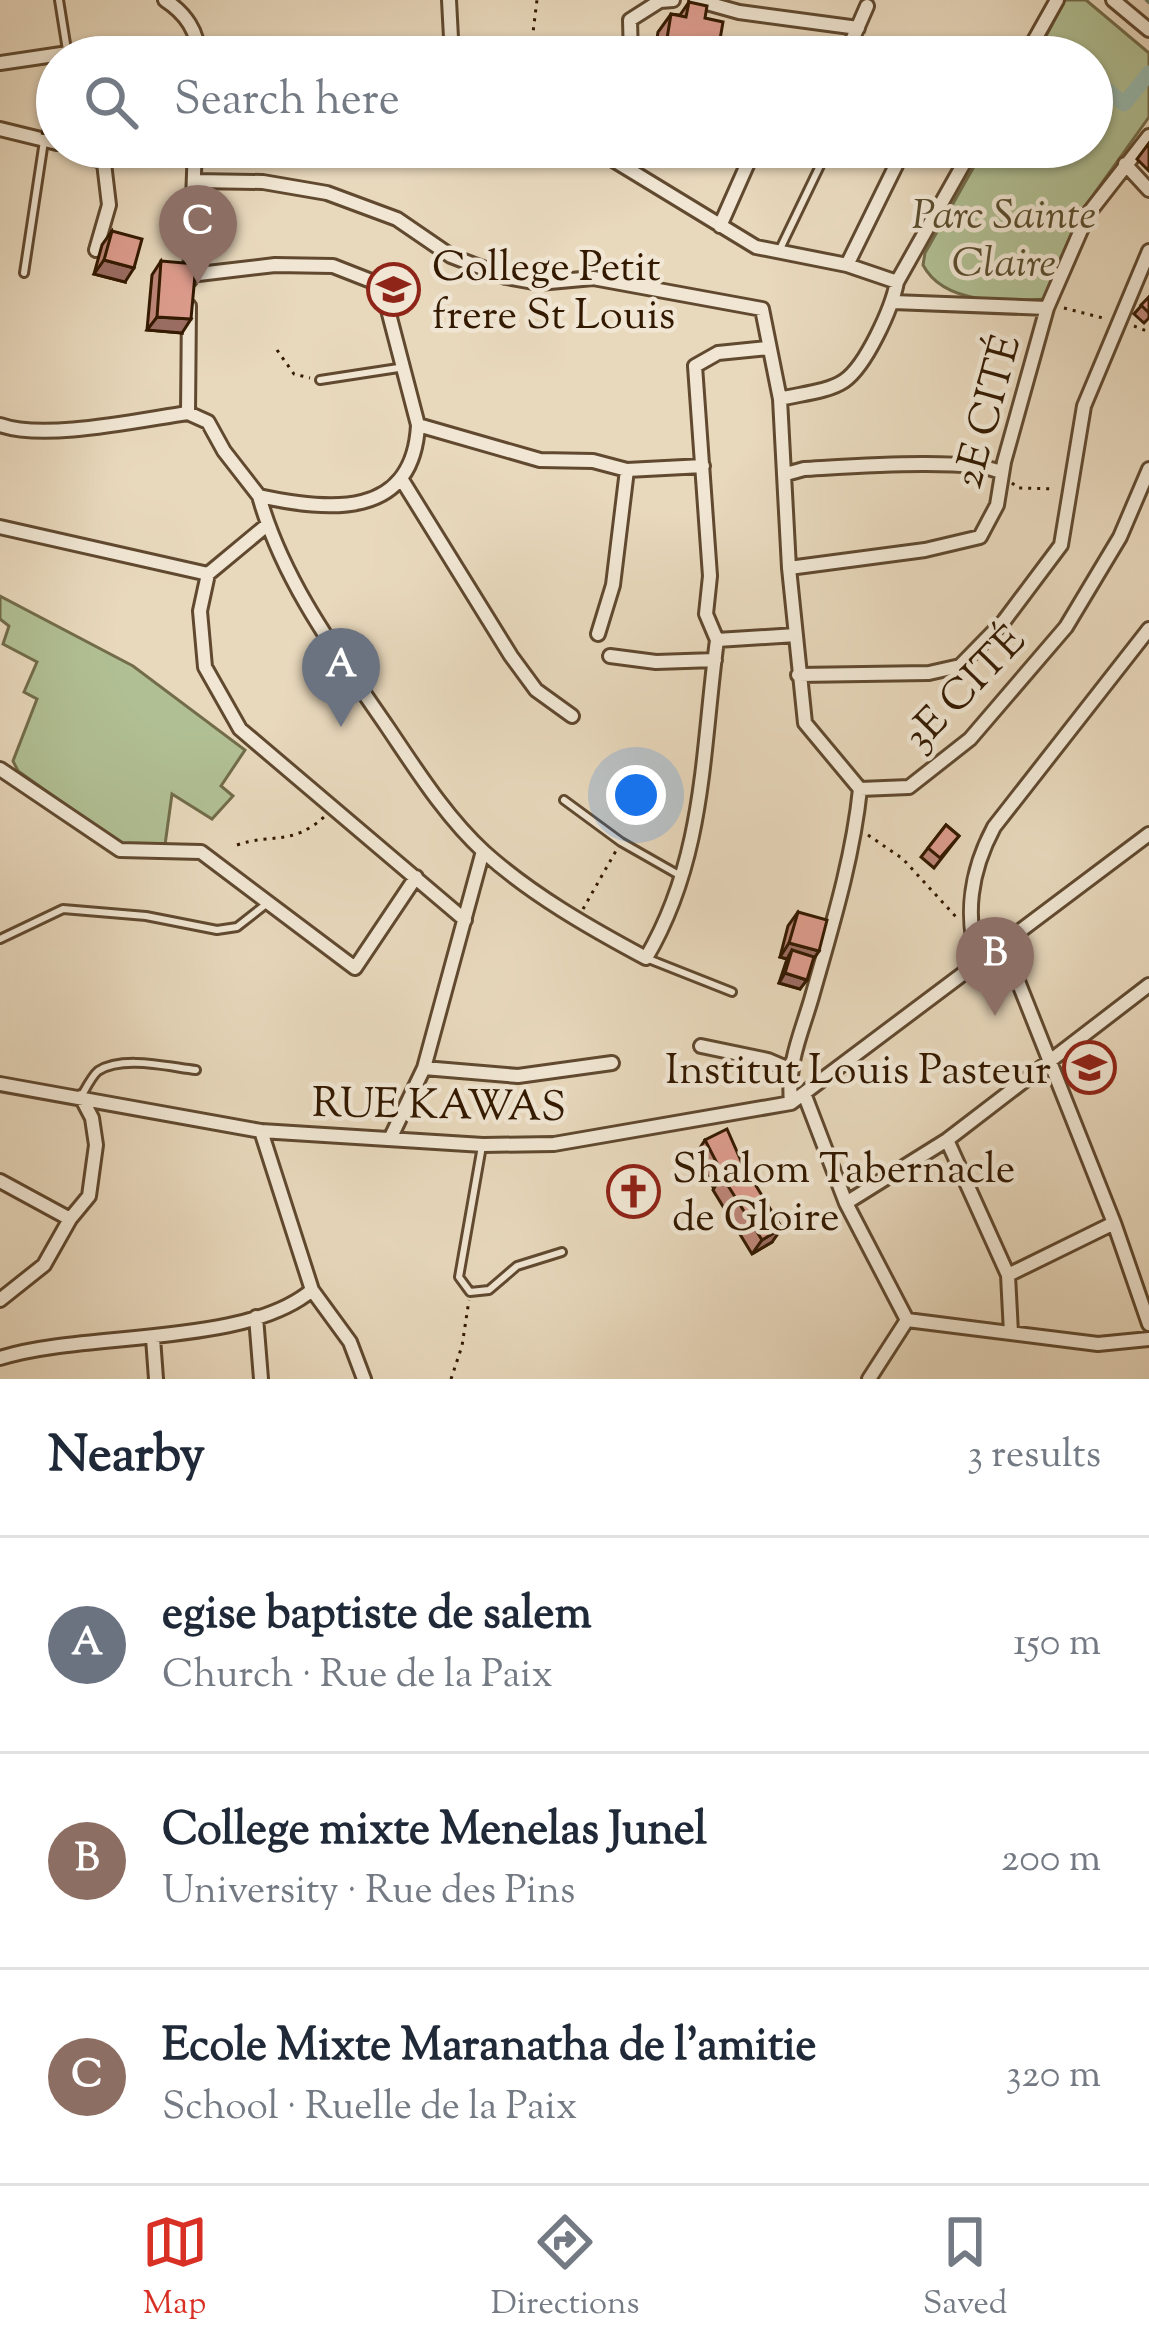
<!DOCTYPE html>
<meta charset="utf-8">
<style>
body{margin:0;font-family:"Sorts Mill Goudy",serif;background:#f6f6f7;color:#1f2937}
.you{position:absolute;left:636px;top:795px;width:42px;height:42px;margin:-30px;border:9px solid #fff;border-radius:50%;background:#1a73e8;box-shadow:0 0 0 18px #1a73e833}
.badge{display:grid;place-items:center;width:78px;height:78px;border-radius:50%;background:#d93025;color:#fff;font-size:39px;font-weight:700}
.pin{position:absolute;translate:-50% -99px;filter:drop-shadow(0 3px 6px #0008)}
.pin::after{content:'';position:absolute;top:63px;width:42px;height:36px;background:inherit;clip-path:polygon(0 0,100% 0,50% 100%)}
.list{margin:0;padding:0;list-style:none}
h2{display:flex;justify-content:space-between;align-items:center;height:156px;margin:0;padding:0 48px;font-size:51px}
h2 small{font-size:39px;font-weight:400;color:#747a83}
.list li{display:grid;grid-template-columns:78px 1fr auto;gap:36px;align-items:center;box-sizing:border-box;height:216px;padding:0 48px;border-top:3px solid #e0e1e3}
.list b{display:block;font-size:45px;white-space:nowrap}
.list p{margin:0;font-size:39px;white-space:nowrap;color:#747a83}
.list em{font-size:39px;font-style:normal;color:#747a83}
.icon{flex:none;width:66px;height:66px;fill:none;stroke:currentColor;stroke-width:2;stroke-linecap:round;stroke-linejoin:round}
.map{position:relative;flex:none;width:1149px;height:1379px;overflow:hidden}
.search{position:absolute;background:#fff;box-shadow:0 3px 9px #0004;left:36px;right:36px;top:36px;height:132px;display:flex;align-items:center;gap:30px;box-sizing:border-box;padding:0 42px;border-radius:66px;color:#747a83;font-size:45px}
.sheet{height:804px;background:#fff}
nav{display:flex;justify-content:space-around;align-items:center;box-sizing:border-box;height:168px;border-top:3px solid #e0e1e3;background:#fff;font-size:33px;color:#747a83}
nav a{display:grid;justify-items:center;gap:6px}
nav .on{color:#d93025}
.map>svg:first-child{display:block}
</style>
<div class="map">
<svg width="1149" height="1379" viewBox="0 0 1149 1379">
<rect width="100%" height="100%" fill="#e8d8bc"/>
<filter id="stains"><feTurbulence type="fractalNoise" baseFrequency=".00167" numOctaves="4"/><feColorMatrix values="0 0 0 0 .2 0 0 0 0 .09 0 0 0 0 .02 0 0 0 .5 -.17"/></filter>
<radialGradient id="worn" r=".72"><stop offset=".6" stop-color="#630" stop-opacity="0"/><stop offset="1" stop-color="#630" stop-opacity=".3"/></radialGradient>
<path fill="#b1c094" stroke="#726c4a" stroke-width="3" d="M1065 0H1086L1149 53V117L1084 208 1045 299C1006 302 944 305 923 265L925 253 985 147H1092V57H1035Z
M0 596 133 666 245 750 221 786 233 796 212 819 172 794 165 845 121 844 18 771 13 761 37 699 24 692 37 662 3 644 9 626 0 619Z"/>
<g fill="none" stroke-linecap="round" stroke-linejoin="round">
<path stroke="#6f7a69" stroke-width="4.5" d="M1147 0 1149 2"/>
<path stroke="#97baaf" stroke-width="15" d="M1092 77 1124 104 1149 73"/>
<defs>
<path id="lane" d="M59 0 67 50
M201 45 235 48 268 57
M779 251 829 147
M24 273 44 141
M320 380 405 367
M564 800 621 842 679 875
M0 939 63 909 146 916 217 930 237 927 265 905
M646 958 732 992
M82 1095C86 1088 92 1076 98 1071 123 1055 169 1067 196 1070
M482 1146 459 1277 470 1292 489 1290 517 1266 562 1252"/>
<path id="street" d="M165 0C185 13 199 32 198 57
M449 0 452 57
M696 0 739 12 858 28
M1113 0 1149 30
M631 57 630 20 660 1 673 0
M795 57 805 46 847 52 867 6
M1025 57 1057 0
M0 63 68 53 199 45
M0 129 57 143
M73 147 104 163 109 205 96 250
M592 147 756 247 847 265 897 282
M1125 164 1149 190
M194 181 263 182 327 193 397 219 451 256 506 277 539 283 593 278 762 309 780 399 789 568 805 723 860 789 909 787 970 739 1066 627 1120 537 1149 469
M720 226 755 147
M847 265 905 147
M190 275 275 265 333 266 384 286
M190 280 195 147
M893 302 1047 308
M388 310 418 425
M780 399C799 394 828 392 844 381 866 366 892 308 897 282L973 147
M188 413 208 422 224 451 259 496C328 511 413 520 418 425L540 460 593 461 627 470 703 466
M188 413 189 306
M0 425C45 441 139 420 188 413
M786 474 804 469C844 467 974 457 1002 473
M402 480 511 656 536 690 572 716
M259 496C283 582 338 655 388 728 417 771 446 817 484 852 532 895 590 928 646 958 705 858 702 752 717 640L706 614 710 576 695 366 718 353 768 348
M267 525 208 574 200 611 205 667 240 729 465 920
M0 527 208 574
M789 568 925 550 980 537 997 505 1004 462 1047 308 1088 214 1149 136
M598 634 613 585 627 470
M717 640 796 635
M610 656 656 662 715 660
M798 675 929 673 960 666 1004 621 1061 545 1084 406 1149 251
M0 769 120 850 201 852 355 968 416 877
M1004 946 1114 1223 1149 1324
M979 964C964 916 970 872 994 827L1149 629
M701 1046 768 1060 789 1069
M424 1068 518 1076 612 1063
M0 1084 261 1131 483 1145 554 1144 791 1103 1149 834
M805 1096 846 1203 907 1320 869 1379
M791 1103C787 1060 802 1033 813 993 832 926 853 858 860 789
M261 1131 312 1290 350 1342 364 1379
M390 1139 424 1068 483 851
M947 1140 1008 1275 1011 1333
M0 1181 70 1219
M846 1203 947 1140 1149 985
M1008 1275 1114 1223
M0 1300 44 1265 70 1219 89 1196 96 1145 92 1118 81 1097
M256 1317 261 1379
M907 1320 1098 1344 1149 1339
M153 1338 156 1379
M0 1358C85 1331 245 1347 312 1290"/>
</defs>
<use href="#lane" stroke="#60492f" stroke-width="12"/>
<use href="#street" stroke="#60492f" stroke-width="18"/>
<path stroke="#331900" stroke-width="3" stroke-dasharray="3 6" stroke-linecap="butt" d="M530 57 537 0
M1064 308 1107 319
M1134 326 1149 332
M277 350 294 374 310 378
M1012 483 1018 488 1055 489
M868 835 903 859 957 918
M237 845C272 833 292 846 324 817
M583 909 617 849
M451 1379 462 1346 469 1300"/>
<use href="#lane" stroke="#f0e6d3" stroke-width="6"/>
<use href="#street" stroke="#f0e6d3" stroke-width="12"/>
</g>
<path fill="#be8679" stroke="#331900" stroke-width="3" d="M689 2 705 18 717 57H654L658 32 671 14 680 15Z
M51 92 57 134 43 133 44 101Z
M1149 143V171L1137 159Z
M112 231 125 282 94 274 102 245Z
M161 261 182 333 147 330 152 275Z
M1149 297V318L1144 323 1134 314Z
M946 825 959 836 934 868 921 857Z
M798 912 819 951 813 960 800 989 779 983 787 959 780 957 788 926Z
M705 1140 742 1163 772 1242 752 1254 713 1190 716 1185 713 1187 696 1154Z"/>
<path fill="#9b6d63" stroke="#331900" stroke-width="3" d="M49 124 57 125V134L43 133Z
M104 260 134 268 125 282 94 274Z
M157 317 191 319 182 333 147 330Z
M789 943 819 951 809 965 792 950 787 959 780 957Z
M785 973 807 980 800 989 779 983Z
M782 1228 772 1242 752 1254 762 1240Z"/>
<path fill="#dd9c8d" stroke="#331900" stroke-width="3" d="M689 2 707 6 705 18 723 22 717 57H664L671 14 686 17Z
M51 92H57V125L49 124Z
M112 231 142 239 134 268 104 260Z
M161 261 196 264 191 319 157 317Z
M1149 297V313L1141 305Z
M946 825 959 836 940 858 928 848Z
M798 912 827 920 819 951 789 943Z
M792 950 814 957 807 980 785 973Z
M727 1129 742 1163 782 1228 762 1240 722 1176 728 1170 722 1173 705 1140Z"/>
<defs>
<symbol id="school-ring" viewBox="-11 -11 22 22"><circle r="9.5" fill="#f0e6d3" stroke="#8f2418" stroke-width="1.5"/><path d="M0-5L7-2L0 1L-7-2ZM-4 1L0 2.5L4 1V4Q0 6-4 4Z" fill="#8f2418"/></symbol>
<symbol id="university-ring" viewBox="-11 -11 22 22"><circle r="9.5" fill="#f0e6d3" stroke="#8f2418" stroke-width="1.5"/><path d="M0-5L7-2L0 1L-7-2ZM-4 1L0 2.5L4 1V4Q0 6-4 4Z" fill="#8f2418"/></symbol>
<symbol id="church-ring" viewBox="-11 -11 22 22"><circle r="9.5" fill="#f0e6d3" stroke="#8f2418" stroke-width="1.5"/><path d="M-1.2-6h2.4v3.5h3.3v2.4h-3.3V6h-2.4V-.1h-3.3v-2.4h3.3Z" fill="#8f2418"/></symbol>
</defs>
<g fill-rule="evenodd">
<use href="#school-ring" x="364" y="260" width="59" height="59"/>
<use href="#university-ring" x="1060" y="1038" width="59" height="59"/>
<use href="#church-ring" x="604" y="1162" width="59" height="59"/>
</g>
<g text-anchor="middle" stroke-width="9" stroke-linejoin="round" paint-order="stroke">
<g font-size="42" font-style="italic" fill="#594b2c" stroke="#f0e6d3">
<text x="1004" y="228">Parc Sainte<tspan x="1004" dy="48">Claire</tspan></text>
</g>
<g font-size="42" fill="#331900" stroke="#f0e6d3" text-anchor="start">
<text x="432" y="280">College Petit<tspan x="432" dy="48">frere St Louis</tspan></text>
<text x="1051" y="1083" text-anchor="end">Institut Louis Pasteur</text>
<text x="672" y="1182">Shalom Tabernacle<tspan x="672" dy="48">de Gloire</tspan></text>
</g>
<g font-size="42" fill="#331900" stroke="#f0e6d3">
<text transform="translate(985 411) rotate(-75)" y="15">2E CITÉ</text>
<text transform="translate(963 687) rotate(-46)" y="15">3E CITÉ</text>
<text transform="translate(439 1103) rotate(1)" y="15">RUE KAWAS</text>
</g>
</g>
<rect width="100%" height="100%" filter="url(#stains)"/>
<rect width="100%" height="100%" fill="url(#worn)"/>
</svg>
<div class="you"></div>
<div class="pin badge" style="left:341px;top:727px;background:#6b7280">A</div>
<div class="pin badge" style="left:995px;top:1016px;background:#8d6e63">B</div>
<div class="pin badge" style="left:198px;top:284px;background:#8d6e63">C</div>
<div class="search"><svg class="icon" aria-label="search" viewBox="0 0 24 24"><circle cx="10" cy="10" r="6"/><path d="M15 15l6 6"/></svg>Search here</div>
</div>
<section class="sheet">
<h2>Nearby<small>3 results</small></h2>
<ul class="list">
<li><span class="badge" style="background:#6b7280">A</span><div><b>egise baptiste de salem</b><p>Church · Rue de la Paix</p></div><em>150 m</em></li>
<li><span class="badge" style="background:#8d6e63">B</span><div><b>College mixte Menelas Junel</b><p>University · Rue des Pins</p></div><em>200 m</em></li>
<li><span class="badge" style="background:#8d6e63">C</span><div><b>Ecole Mixte Maranatha de l'amitie</b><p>School · Ruelle de la Paix</p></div><em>320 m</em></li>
</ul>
</section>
<nav>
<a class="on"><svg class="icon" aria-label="map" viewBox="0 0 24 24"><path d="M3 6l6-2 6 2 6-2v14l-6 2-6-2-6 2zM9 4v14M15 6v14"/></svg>Map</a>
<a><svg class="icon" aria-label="directions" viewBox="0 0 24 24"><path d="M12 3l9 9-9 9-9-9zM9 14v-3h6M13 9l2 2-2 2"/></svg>Directions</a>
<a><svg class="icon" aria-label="saved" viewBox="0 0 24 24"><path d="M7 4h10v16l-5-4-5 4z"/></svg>Saved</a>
</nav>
